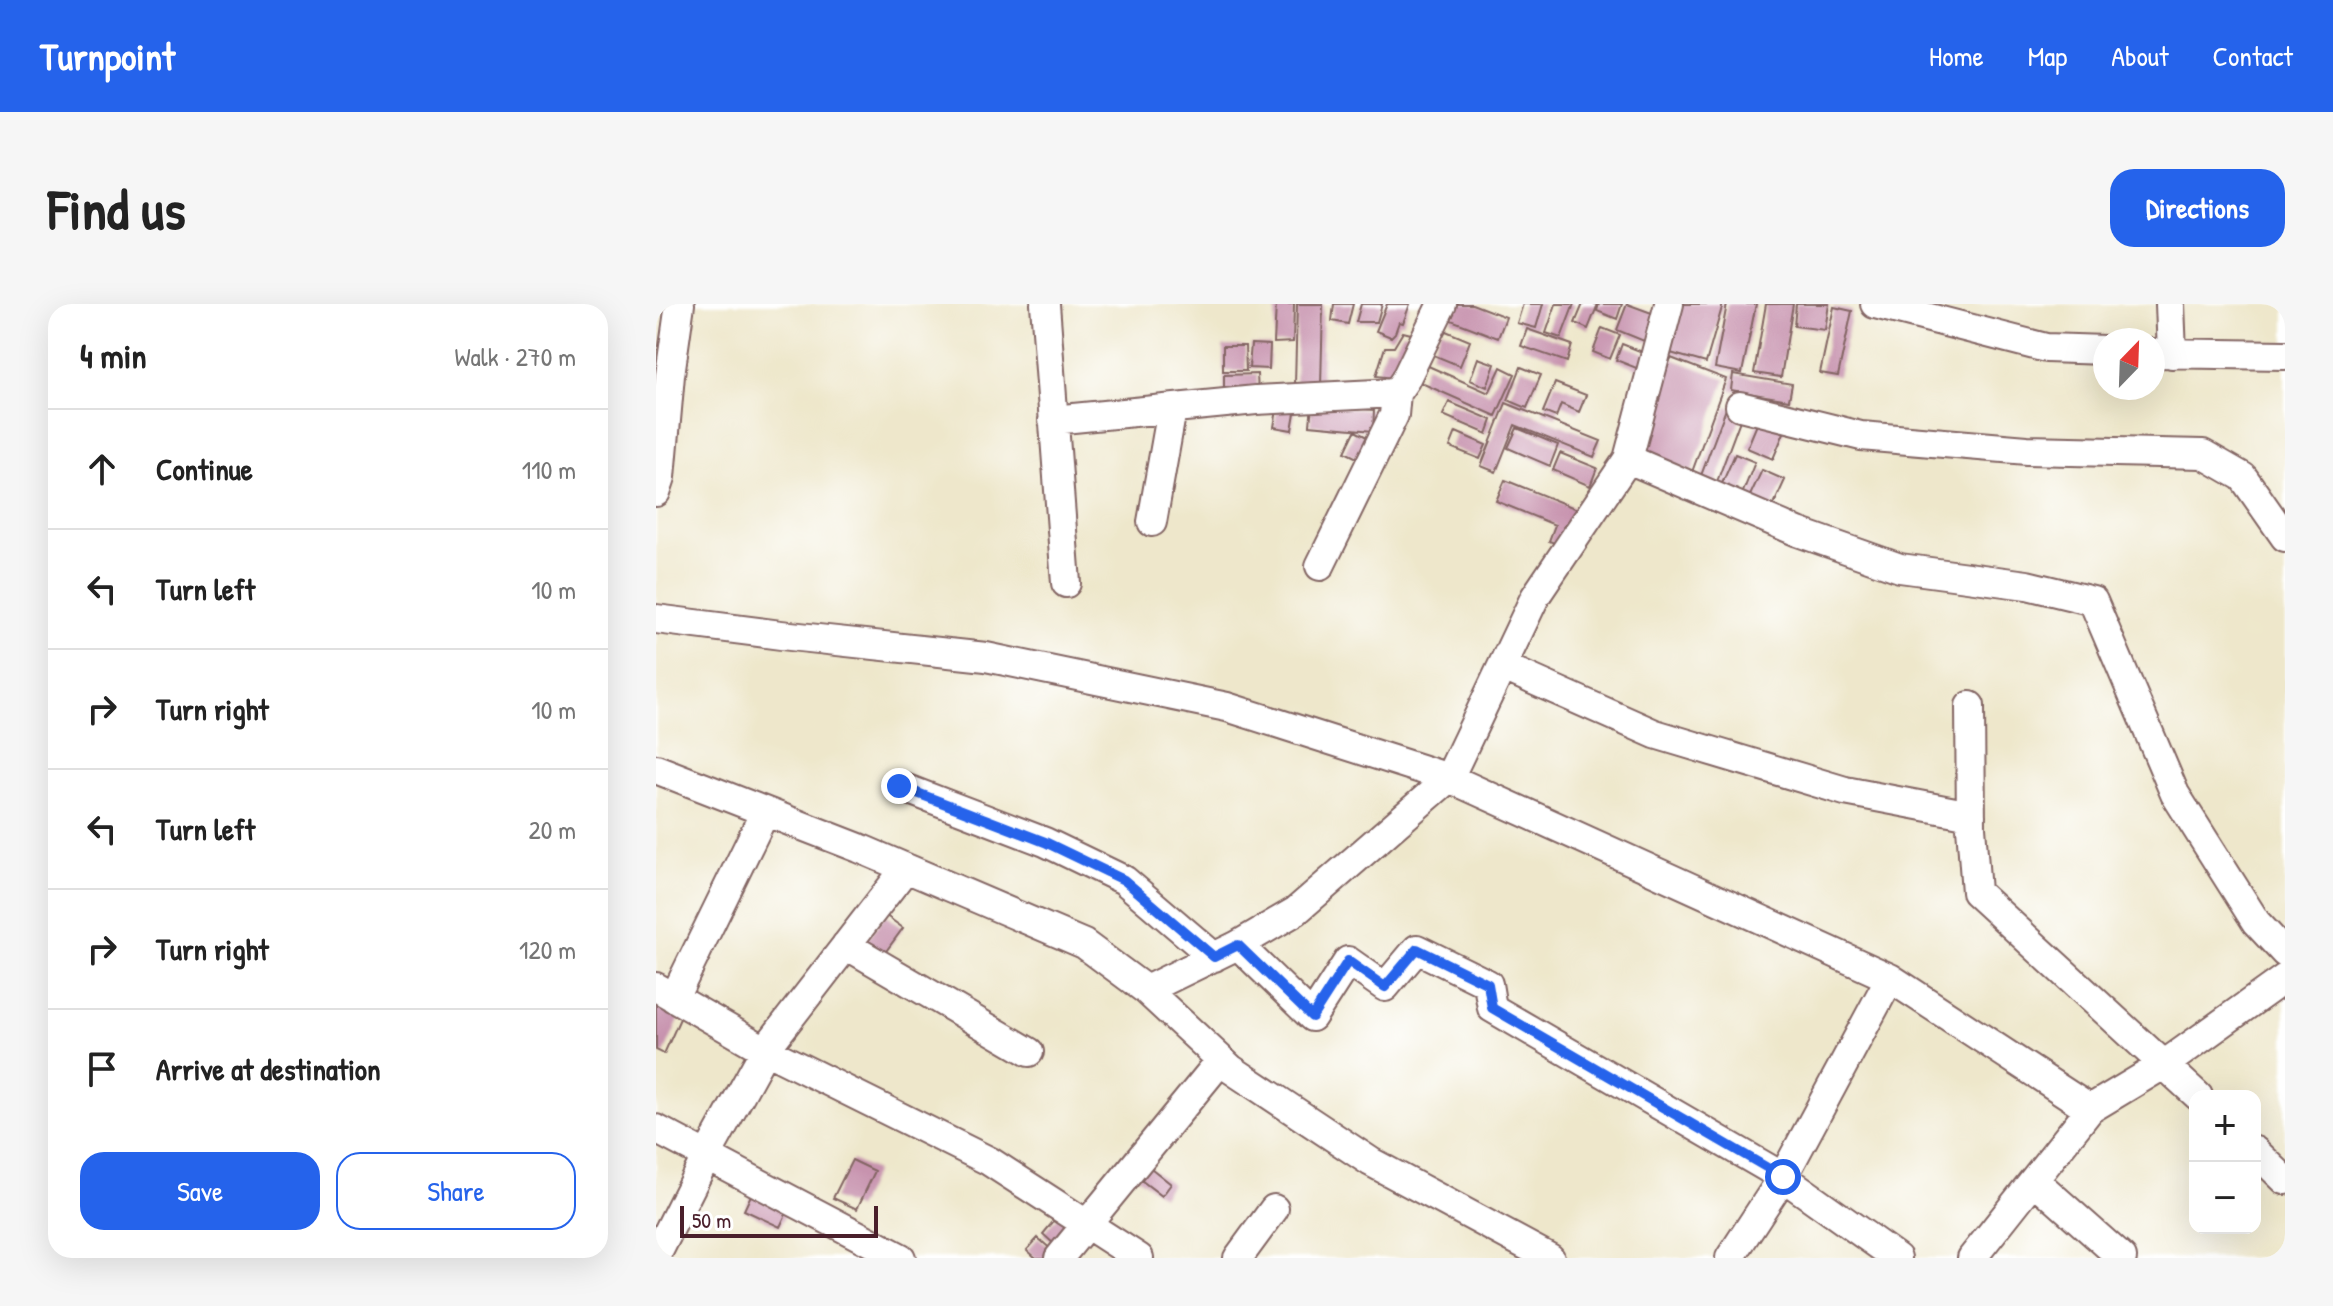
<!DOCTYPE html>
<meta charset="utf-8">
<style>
body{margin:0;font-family:"Patrick Hand",sans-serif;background:#f6f6f6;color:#222}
.controls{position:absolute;right:24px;bottom:24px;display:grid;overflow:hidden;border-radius:16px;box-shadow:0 8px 32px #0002}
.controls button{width:72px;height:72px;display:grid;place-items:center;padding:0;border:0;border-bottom:2px solid #e0e0e0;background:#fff;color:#222;font:40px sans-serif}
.compass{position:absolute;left:1437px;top:24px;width:72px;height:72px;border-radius:50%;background:#fff;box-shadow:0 8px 32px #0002;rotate:23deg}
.scale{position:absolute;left:24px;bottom:20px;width:198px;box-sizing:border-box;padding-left:8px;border:4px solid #4a1f2b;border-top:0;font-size:22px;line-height:28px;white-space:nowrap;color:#4a1f2b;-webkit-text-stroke:6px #fff;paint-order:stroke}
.stop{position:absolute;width:24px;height:24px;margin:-18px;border:6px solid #2563eb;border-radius:50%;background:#fff}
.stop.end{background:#2563eb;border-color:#fff;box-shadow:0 2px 8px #0008}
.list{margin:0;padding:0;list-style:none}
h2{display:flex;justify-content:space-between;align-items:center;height:104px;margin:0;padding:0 32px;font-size:34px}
h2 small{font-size:26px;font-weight:400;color:#767676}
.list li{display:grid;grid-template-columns:52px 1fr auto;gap:24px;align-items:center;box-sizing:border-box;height:120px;padding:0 32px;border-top:2px solid #e0e0e0}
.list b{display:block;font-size:30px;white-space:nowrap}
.list em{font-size:26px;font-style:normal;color:#767676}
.actions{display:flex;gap:16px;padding:24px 32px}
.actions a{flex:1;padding:18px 0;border:2px solid #2563eb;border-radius:24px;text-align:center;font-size:28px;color:#2563eb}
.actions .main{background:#2563eb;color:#fff}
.icon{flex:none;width:44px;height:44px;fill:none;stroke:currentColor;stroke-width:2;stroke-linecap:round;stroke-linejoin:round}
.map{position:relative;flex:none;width:1629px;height:954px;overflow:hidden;border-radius:24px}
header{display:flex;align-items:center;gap:48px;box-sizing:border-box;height:112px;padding:0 40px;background:#2563eb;color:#fff}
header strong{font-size:38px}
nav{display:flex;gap:44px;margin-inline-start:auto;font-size:28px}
.intro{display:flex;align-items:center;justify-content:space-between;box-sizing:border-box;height:192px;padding:0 48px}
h1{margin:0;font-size:56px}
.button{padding:20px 36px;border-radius:24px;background:#2563eb;color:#fff;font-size:28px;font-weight:700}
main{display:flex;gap:48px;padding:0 48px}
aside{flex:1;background:#fff;border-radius:24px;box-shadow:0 8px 32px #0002}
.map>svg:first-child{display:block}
</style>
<header>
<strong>Turnpoint</strong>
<nav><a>Home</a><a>Map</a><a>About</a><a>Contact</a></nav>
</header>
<div class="intro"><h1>Find us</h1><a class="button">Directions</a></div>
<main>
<aside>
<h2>4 min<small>Walk · 270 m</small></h2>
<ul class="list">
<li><svg class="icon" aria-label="ahead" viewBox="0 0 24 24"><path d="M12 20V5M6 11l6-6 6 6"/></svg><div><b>Continue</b></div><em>110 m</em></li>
<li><svg class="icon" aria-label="left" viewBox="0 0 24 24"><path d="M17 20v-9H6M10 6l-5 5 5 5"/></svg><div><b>Turn left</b></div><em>10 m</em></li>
<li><svg class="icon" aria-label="right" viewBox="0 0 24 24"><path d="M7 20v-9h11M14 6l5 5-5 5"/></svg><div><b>Turn right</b></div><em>10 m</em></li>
<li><svg class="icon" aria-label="left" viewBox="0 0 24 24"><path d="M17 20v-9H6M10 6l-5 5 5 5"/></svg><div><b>Turn left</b></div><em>20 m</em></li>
<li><svg class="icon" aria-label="right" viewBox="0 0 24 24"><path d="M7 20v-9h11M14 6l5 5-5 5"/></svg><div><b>Turn right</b></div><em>120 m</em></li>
<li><svg class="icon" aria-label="arrive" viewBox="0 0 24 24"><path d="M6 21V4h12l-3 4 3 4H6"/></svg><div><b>Arrive at destination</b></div></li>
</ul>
<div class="actions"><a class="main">Save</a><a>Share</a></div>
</aside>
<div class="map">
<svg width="1629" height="954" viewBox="0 0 1629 954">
<rect width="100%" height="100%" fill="#fff"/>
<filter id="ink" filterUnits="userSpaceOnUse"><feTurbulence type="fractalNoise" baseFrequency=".0125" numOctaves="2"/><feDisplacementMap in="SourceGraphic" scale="16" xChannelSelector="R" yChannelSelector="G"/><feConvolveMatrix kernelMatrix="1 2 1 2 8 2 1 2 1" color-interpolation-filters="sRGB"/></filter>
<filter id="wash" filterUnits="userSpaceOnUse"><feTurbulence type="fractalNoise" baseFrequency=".006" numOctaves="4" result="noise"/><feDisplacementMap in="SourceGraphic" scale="32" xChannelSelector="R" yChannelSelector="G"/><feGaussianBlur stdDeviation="1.8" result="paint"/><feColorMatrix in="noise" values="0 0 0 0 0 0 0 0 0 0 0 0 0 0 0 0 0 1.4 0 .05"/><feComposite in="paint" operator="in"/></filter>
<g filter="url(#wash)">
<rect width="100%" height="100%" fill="#eee7cb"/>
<g id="blocks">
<path fill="#c793ae" d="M620 0H638L637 38 618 39Z
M641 0H667L665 82 639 81Z
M678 0H697L692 20 676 17Z
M705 0H726L721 18H700Z
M731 0H754L747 19 743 18 739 29 735 33 720 27Z
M801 0H816L850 13 842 34 795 16Z
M867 0H887L880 24 861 19Z
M900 0H918L905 34 890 29Z
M927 0H942L932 25 919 19Z
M943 0H966L961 15 941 7Z
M971 0 1004 12 993 39 961 26Z
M1024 0H1067L1050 59 1011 48Z
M1071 0H1100L1086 69 1059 64Z
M1110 0H1137L1125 73 1098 69Z
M1140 0H1173L1169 26 1138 22Z
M1178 3 1196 7 1182 72 1164 69Z
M946 24 964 31 954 55 937 48Z
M785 25 814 37 804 62 775 50Z
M871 25 916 41 911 58 865 42Z
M747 28 763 32 747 75 720 72 729 43H738Z
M595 40 614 41 613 65 593 64Z
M966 40 994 51 988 67 960 56Z
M567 42H589L590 67H567Z
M822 54 839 60 831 83 814 76Z
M1015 54 1070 75 1036 168 980 148Z
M770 61 833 89 845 63 859 70 840 112 763 78Z
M865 63 885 71 871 104 852 96Z
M601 70 602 89 568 91V71Z
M1077 70 1136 80 1133 96 1075 86Z
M899 79 930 91 923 108 905 100 900 113 887 108Z
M793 98 836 116 831 130 787 111Z
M850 99 945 137 938 153 859 121 840 168 825 162Z
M622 100 640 103 636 126 618 123Z
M656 100 718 106 717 127 654 121Z
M1071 102 1087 108 1059 183 1043 177Z
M1104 113 1130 124 1117 155 1091 144Z
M861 124 902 141 894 162 852 144Z
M699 127 717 136 707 157 689 148Z
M800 128 830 141 824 155 794 143Z
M904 149 941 164 934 182 897 166Z
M1079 150 1099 158 1085 193 1064 184Z
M1106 166 1129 176 1114 209 1091 198Z
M849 176 926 207 904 241 893 237 899 221 840 197Z
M229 611 247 624 222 658 204 645Z
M0 698 26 710 8 750 0 746Z
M196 856 219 867 201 905 177 894Z
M491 861 515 880 506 892 481 873Z
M95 891 131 908 124 923 88 906Z
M406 907 419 917 399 941 387 930Z
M382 934 397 947 390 954H380L371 946Z"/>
</g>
</g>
<g filter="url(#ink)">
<use href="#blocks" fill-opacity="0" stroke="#836563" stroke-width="2"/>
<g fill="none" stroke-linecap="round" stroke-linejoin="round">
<defs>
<path id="street" d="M389 0 410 279
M1219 0 1390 44 1449 46
M1514 0 1516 50
M1497 49 1629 51
M1084 102 1205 132 1371 146 1547 150 1587 173 1629 233
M397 116 600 96 740 89 749 76 786 0
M972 155 1142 228 1244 264 1371 281 1437 297 1519 490 1600 618 1629 649
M0 188 5 173 14 71 24 0
M496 218 516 105
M664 262 738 111 740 89
M0 315 125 331 330 353 571 403 793 474 1234 674 1434 805
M848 363 999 430 1189 487 1315 511
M1314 402 1315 523 1320 588 1542 792
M0 465 203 544 428 640 490 686 575 765 715 858 894 954
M243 482 389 538 468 576 558 653
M190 641 373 748
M582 641 656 713 692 657 729 683 761 645 832 680 836 704 1127 873 1241 954
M0 683 109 746 333 857 483 954
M490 686 582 641 640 607 793 474 879 293 972 155 1013 0
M18 694 109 508
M0 825 245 954
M1599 847 1629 876
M1378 876 1466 954
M0 952 51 851 109 746 250 564
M403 954 565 756
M582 954 618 905
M1074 954 1127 873 1234 674
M1316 954 1434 805 1509 760 1629 674"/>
</defs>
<use href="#street" stroke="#836563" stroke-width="32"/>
<use href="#street" stroke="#fff" stroke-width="28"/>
</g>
</g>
<g fill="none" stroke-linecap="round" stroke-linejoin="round" filter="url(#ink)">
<path stroke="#2563eb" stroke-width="10" d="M243 482 389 538 468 576 558 653 582 641 656 713 692 657 729 683 761 645 832 680 836 704 1127 873"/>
</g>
</svg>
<div class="controls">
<button>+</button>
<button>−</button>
</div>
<svg class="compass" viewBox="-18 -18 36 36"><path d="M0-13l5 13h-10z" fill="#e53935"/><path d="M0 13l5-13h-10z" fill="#767676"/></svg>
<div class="scale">50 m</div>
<div class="stop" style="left:1127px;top:873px"></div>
<div class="stop end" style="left:243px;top:482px"></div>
</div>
</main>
